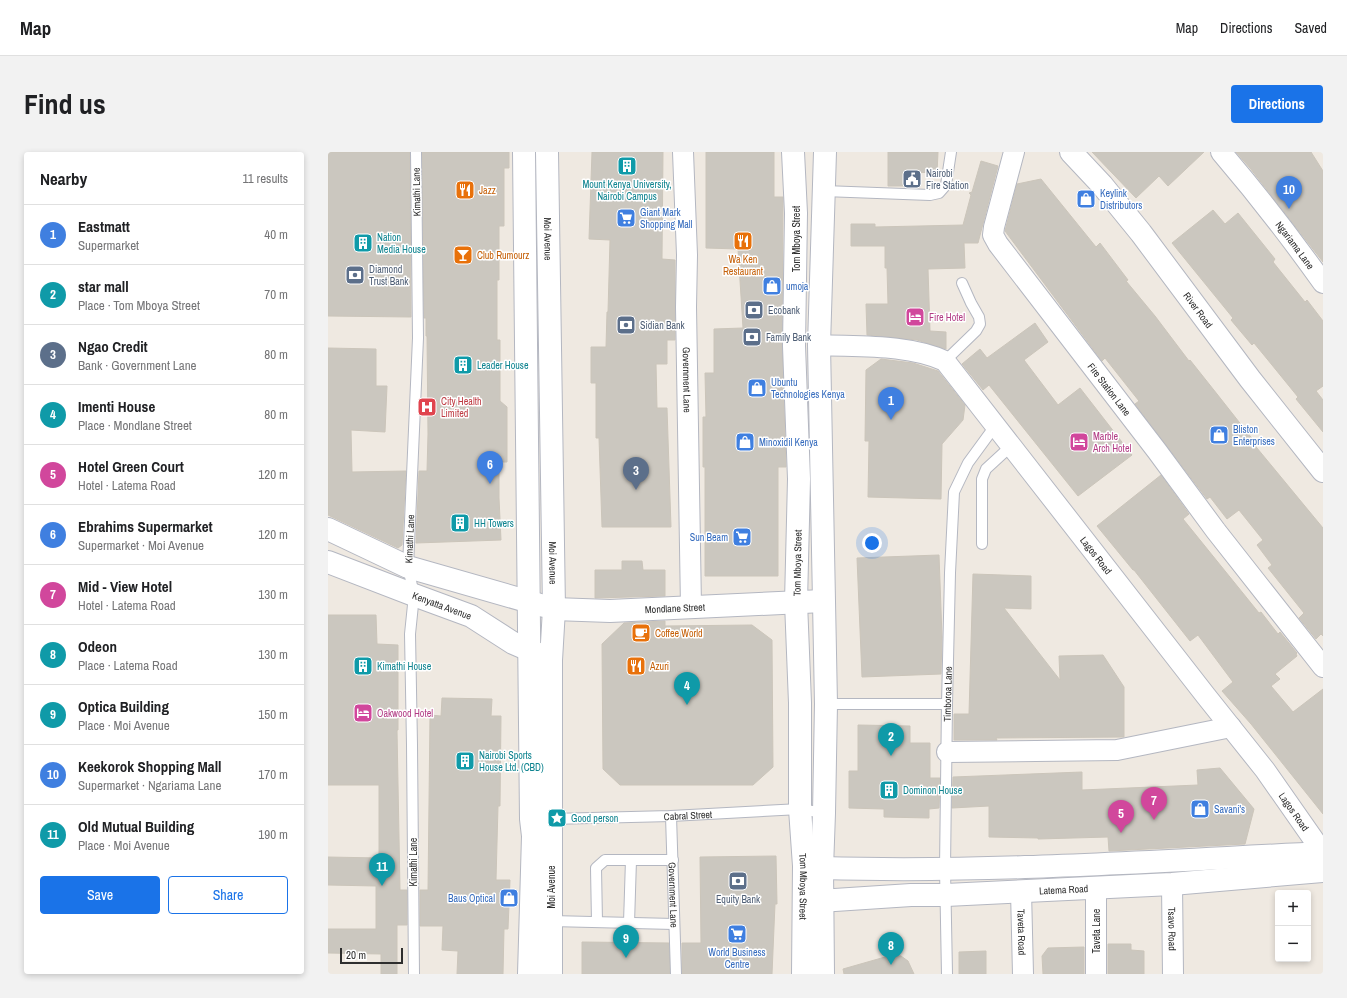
<!DOCTYPE html>
<meta charset="utf-8">
<style>
body{margin:0;font-family:"Archivo Narrow",sans-serif;background:#f2f2f2;color:#202124}
.controls{position:absolute;right:12px;bottom:12px;display:grid;overflow:hidden;border-radius:4px;box-shadow:0 2px 6px #0003}
.controls button{width:36px;height:36px;display:grid;place-items:center;padding:0;border:0;border-bottom:1px solid #e0e0e0;background:#fff;color:#202124;font:20px sans-serif}
.scale{position:absolute;left:12px;bottom:10px;width:63px;box-sizing:border-box;padding-left:4px;border:2px solid #2e2e2e;border-top:0;font-size:11px;line-height:14px;white-space:nowrap;color:#2e2e2e;-webkit-text-stroke:3px #fff;paint-order:stroke}
.you{position:absolute;left:544px;top:391px;width:14px;height:14px;margin:-10px;border:3px solid #fff;border-radius:50%;background:#1a73e8;box-shadow:0 0 0 6px #1a73e833}
.badge{display:grid;place-items:center;width:26px;height:26px;border-radius:50%;background:#1a73e8;color:#fff;font-size:13px;font-weight:700}
.pin{position:absolute;translate:-50% -33px;filter:drop-shadow(0 1px 2px #0008)}
.pin::after{content:'';position:absolute;top:21px;width:14px;height:12px;background:inherit;clip-path:polygon(0 0,100% 0,50% 100%)}
.list{margin:0;padding:0;list-style:none}
h2{display:flex;justify-content:space-between;align-items:center;height:52px;margin:0;padding:0 16px;font-size:17px}
h2 small{font-size:13px;font-weight:400;color:#757577}
.list li{display:grid;grid-template-columns:26px 1fr auto;gap:12px;align-items:center;box-sizing:border-box;height:60px;padding:0 16px;border-top:1px solid #e0e0e0}
.list b{display:block;font-size:15px;white-space:nowrap}
.list p{margin:0;font-size:13px;white-space:nowrap;color:#757577}
.list em{font-size:13px;font-style:normal;color:#757577}
.actions{display:flex;gap:8px;padding:12px 16px}
.actions a{flex:1;padding:9px 0;border:1px solid #1a73e8;border-radius:4px;text-align:center;font-size:14px;color:#1a73e8}
.actions .main{background:#1a73e8;color:#fff}
.map{position:relative;flex:none;width:995px;height:822px;overflow:hidden;border-radius:4px}
header{display:flex;align-items:center;gap:24px;box-sizing:border-box;height:56px;padding:0 20px;background:#fff;border-bottom:1px solid #e0e0e0}
header strong{font-size:19px}
nav{display:flex;gap:22px;margin-inline-start:auto;font-size:14px}
.intro{display:flex;align-items:center;justify-content:space-between;box-sizing:border-box;height:96px;padding:0 24px}
h1{margin:0;font-size:28px}
.button{padding:10px 18px;border-radius:4px;background:#1a73e8;color:#fff;font-size:14px;font-weight:700}
main{display:flex;gap:24px;padding:0 24px}
aside{flex:1;background:#fff;border-radius:4px;box-shadow:0 2px 6px #0003}
.map>svg:first-child{display:block}
</style>
<header>
<strong>Map</strong>
<nav><a>Map</a><a>Directions</a><a>Saved</a></nav>
</header>
<div class="intro"><h1>Find us</h1><a class="button">Directions</a></div>
<main>
<aside>
<h2>Nearby<small>11 results</small></h2>
<ul class="list">
<li><span class="badge" style="background:#3f7fe0">1</span><div><b>Eastmatt</b><p>Supermarket</p></div><em>40 m</em></li>
<li><span class="badge" style="background:#0f9aa8">2</span><div><b>star mall</b><p>Place · Tom Mboya Street</p></div><em>70 m</em></li>
<li><span class="badge" style="background:#5c6f8a">3</span><div><b>Ngao Credit</b><p>Bank · Government Lane</p></div><em>80 m</em></li>
<li><span class="badge" style="background:#0f9aa8">4</span><div><b>Imenti House</b><p>Place · Mondlane Street</p></div><em>80 m</em></li>
<li><span class="badge" style="background:#d1479c">5</span><div><b>Hotel Green Court</b><p>Hotel · Latema Road</p></div><em>120 m</em></li>
<li><span class="badge" style="background:#3f7fe0">6</span><div><b>Ebrahims Supermarket</b><p>Supermarket · Moi Avenue</p></div><em>120 m</em></li>
<li><span class="badge" style="background:#d1479c">7</span><div><b>Mid - View Hotel</b><p>Hotel · Latema Road</p></div><em>130 m</em></li>
<li><span class="badge" style="background:#0f9aa8">8</span><div><b>Odeon</b><p>Place · Latema Road</p></div><em>130 m</em></li>
<li><span class="badge" style="background:#0f9aa8">9</span><div><b>Optica Building</b><p>Place · Moi Avenue</p></div><em>150 m</em></li>
<li><span class="badge" style="background:#3f7fe0">10</span><div><b>Keekorok Shopping Mall</b><p>Supermarket · Ngariama Lane</p></div><em>170 m</em></li>
<li><span class="badge" style="background:#0f9aa8">11</span><div><b>Old Mutual Building</b><p>Place · Moi Avenue</p></div><em>190 m</em></li>
</ul>
<div class="actions"><a class="main">Save</a><a>Share</a></div>
</aside>
<div class="map">
<svg width="995" height="822" viewBox="0 0 995 822">
<rect width="100%" height="100%" fill="#efe9e1"/>
<path fill="#cbc7bf" stroke="#cbc5ba" d="M0 0H82L83 165 0 164Z
M94 0H181V16H176V74H171V128H169V188H172V249L179 255V310H171V346L173 388 88 391 91 319H99L100 282 99 184H98V166H96Z
M264 0H335L334 107 347 108V188H339V212H328L329 256H339L343 375H274L271 286H268V231H263V195H278L279 160H280L282 88 261 87Z
M378 0H446V45H455L454 194 458 315H450V424H377V315H375V265H378L377 221H386V177L415 176 410 97 378 96Z
M560 0H610L609 21 587 20V34H560Z
M764 0H876L840 34 831 24 808 46Z
M908 0H983L995 19V110L922 16Z
M653 9 670 14 650 91H636L637 116 600 117 602 179 618 180V197L589 188 539 183 538 152H560L559 116H557V94H523V72H547V75L635 73 643 43 641 41 644 40Z
M713 27 768 95 772 91 800 128 798 129 827 164 861 209 862 208 889 242 926 289 924 290 995 376V484L993 482 988 487 971 466 976 461 940 416 944 413 929 393 935 388 911 358 899 367 882 345 879 347 807 252 811 249 777 206 774 209 677 79 689 32Z
M885 58 897 72 910 61 947 107 945 110 977 150 979 148 995 169V234L988 239 995 248V280L968 247 970 245 944 213 926 191 924 193 903 168 905 166 844 91Z
M707 171 720 190 696 208 730 253 752 236 804 303 750 344 661 233 655 238 634 212 652 197 659 206Z
M0 196 48 197V234H59L57 280 23 278 24 320 78 319 74 393 70 396 0 363Z
M553 207 585 211 610 219 637 253 635 268 614 292 613 347 540 345 541 289H537L538 218Z
M833 323 861 362 855 367 931 461 933 460 950 482 952 480 969 501 968 502 969 504 947 522 952 527 943 534 965 560 995 537V662L923 572 894 539 905 530 870 483 862 489 806 418H805L769 374Z
M611 403 614 485 613 522 534 525 529 406Z
M294 409H314L315 418H337V444L267 446V418H294Z
M645 422 703 424V457L676 456 732 528 731 504 775 503 796 535V585L668 586 669 588H626V562H641Z
M0 463H48L49 492 70 493V578H69L72 738H79V773H69V822H53V802L0 801V777H48V734L0 733V705L51 706V633H0Z
M337 469V474L424 473 444 488 445 615 425 633H292L275 617 274 492 296 471Z
M114 546 164 547 163 564H173L172 654H170L168 728H182L180 777H176L175 822H129L130 799 114 798 115 774H92V738H100L102 563 113 564Z
M530 573 582 574V591H602V626H612L611 656 601 657V666L556 665V657L521 656V619H530Z
M892 616 926 657 917 692 781 699 780 685 710 687V686L661 685V654L624 656 625 625 754 620V638L870 633 869 618Z
M448 704 449 752H447L444 822H354V791H373L372 705Z
M254 790 341 791 342 822H254Z
M780 792H803V798L816 799V822H780Z
M756 795V822H715L714 804 720 796Z
M658 799V822H631V800Z
M564 803 573 804 580 809 586 822H516L515 817Z"/>
<g fill="none" stroke-linecap="round" stroke-linejoin="round">
<defs>
<g id="service">
<path d="M496 39 602 43 611 41 618 33 623 0"/>
<path d="M617 209 648 179 652 172 651 165 643 151 634 131"/>
<path d="M654 392V327L658 317 683 294"/>
<path d="M498 552H619"/>
<path id="s1" d="M343 664 348 822"/>
<path id="s2" d="M223 667 343 664 472 657 496 661"/>
<path d="M223 769 346 772"/>
<path d="M269 770 268 716 277 708H345"/>
<path d="M301 771 303 708"/>
<path id="s3" d="M86 822 84 593 82 482 86 443 80 415 90 186 88 0"/>
<path id="s4" d="M619 822 617 717 619 552 622 421 626 340 640 311 667 274"/>
</g>
<g id="minor">
<path id="s5" d="M355 0 359 103 358 155 363 455"/>
<path id="s6" d="M686 0 666 75 665 83 670 92 829 299 888 379 995 515"/>
<path id="s7" d="M893 0C929 42 963 86 995 131"/>
<path id="s8" d="M491 193C531 195 580 192 617 209L878 544 937 618 995 701"/>
<path d="M619 600 789 598 903 575"/>
<path id="s9" d="M844 732 845 822"/>
<path d="M768 735V822"/>
<path id="s10" d="M693 739 695 822"/>
</g>
<g id="tertiary">
<path id="s11" d="M226 457 282 459 495 449"/>
<path d="M494 716C661 721 828 709 995 701"/>
<path id="s12" d="M476 750 583 743H618L844 732 995 719"/>
</g>
<g id="secondary">
<path d="M196 0 203 667 205 684 201 822"/>
<path id="s13" d="M219 0 226 457 223 508V822"/>
<path id="s14" d="M465 0 468 61 466 194 471 327 468 450 472 551V657L476 714 475 822"/>
<path id="s15" d="M743 0 774 33 813 81 922 227 995 319"/>
<path d="M0 377 80 415 216 454"/>
<path id="s16" d="M0 410 86 443 143 464 185 491 215 504"/>
<path d="M495 822 494 716 496 661 498 552 491 193 497 0"/>
</g>
</defs>
<use href="#service" stroke="#b4b7c1" stroke-width="12"/>
<use href="#minor" stroke="#b4b7c1" stroke-width="22"/>
<use href="#tertiary" stroke="#b4b7c1" stroke-width="24"/>
<use href="#secondary" stroke="#b4b7c1" stroke-width="24"/>
<use href="#service" stroke="#fff" stroke-width="10"/>
<use href="#minor" stroke="#fff" stroke-width="20"/>
<use href="#tertiary" stroke="#fff" stroke-width="22"/>
<use href="#secondary" stroke="#fff" stroke-width="22"/>
</g>
<defs>
<symbol id="building-square" viewBox="-11 -11 22 22"><rect x="-9" y="-9" width="18" height="18" rx="4" fill="#0f9aa8" stroke="#fff"/><path d="M-4-6H4V6H1V3H-1V6H-4ZM-2.5-4.3h1.7v1.8h-1.7ZM.8-4.3h1.7v1.8H.8ZM-2.5-1h1.7V.8h-1.7ZM.8-1h1.7V.8H.8Z" fill="#fff"/></symbol>
<symbol id="civic-square" viewBox="-11 -11 22 22"><rect x="-9" y="-9" width="18" height="18" rx="4" fill="#5c6f8a" stroke="#fff"/><path d="M-.6-6.5H3V-4.5H.6V-3L4-1V1h2V6H-6V1h2V-1L-.6-3ZM-1.2 2.5V6h2.4V2.5Z" fill="#fff"/></symbol>
<symbol id="restaurant-square" viewBox="-11 -11 22 22"><rect x="-9" y="-9" width="18" height="18" rx="4" fill="#e8710a" stroke="#fff"/><path d="M-5-6h1v4h1v-4h1v4h1v-4h1v5L-1.5 .5V6h-2V.5L-5-1ZM5-6V6H3V1.5H1.5Q1.5-4 5-6Z" fill="#fff"/></symbol>
<symbol id="shop-square" viewBox="-11 -11 22 22"><rect x="-9" y="-9" width="18" height="18" rx="4" fill="#3f7fe0" stroke="#fff"/><path d="M-5-2.5h2.3a2.7 3.5 0 0 1 5.4 0H5L5.5 6h-11ZM-1.5-2.5h3a1.5 2.3 0 0 0-3 0Z" fill="#fff"/></symbol>
<symbol id="supermarket-square" viewBox="-11 -11 22 22"><rect x="-9" y="-9" width="18" height="18" rx="4" fill="#3f7fe0" stroke="#fff"/><path d="M-6-5.5h2.5l.6 2H6L4.5 2H-2.5L-4.4-4H-6ZM-1.5 3.2a1.3 1.3 0 1 0 .1 0ZM3 3.2a1.3 1.3 0 1 0 .1 0Z" fill="#fff"/></symbol>
<symbol id="bar-square" viewBox="-11 -11 22 22"><rect x="-9" y="-9" width="18" height="18" rx="4" fill="#e8710a" stroke="#fff"/><path d="M-6-5H6L.8 .8V4.5H3.5V6h-7V4.5H-.8V.8Z" fill="#fff"/></symbol>
<symbol id="bank-square" viewBox="-11 -11 22 22"><rect x="-9" y="-9" width="18" height="18" rx="4" fill="#5c6f8a" stroke="#fff"/><path d="M-6-4H6V4H-6ZM0-2.3a2.3 2.3 0 1 0 0 4.6a2.3 2.3 0 1 0 0-4.6Z" fill="#fff"/></symbol>
<symbol id="hotel-square" viewBox="-11 -11 22 22"><rect x="-9" y="-9" width="18" height="18" rx="4" fill="#d1479c" stroke="#fff"/><path d="M-6-4.5h1.5V1H6V5H4.5V3h-9V5H-6ZM-4 0a1.8 1.8 0 1 1 3.6 0ZM.5 0V-2.5h3Q6-2.5 6 0Z" fill="#fff"/></symbol>
<symbol id="hospital-square" viewBox="-11 -11 22 22"><rect x="-9" y="-9" width="18" height="18" rx="4" fill="#e0444e" stroke="#fff"/><path d="M-5-5h3v3.5h4V-5h3V5h-3V1.5h-4V5h-3Z" fill="#fff"/></symbol>
<symbol id="cafe-square" viewBox="-11 -11 22 22"><rect x="-9" y="-9" width="18" height="18" rx="4" fill="#e8710a" stroke="#fff"/><path d="M-5.5-4.5H6V0H3Q3 3.5 0 3.5H-2.5Q-5.5 3.5-5.5 0ZM3-3.2v2h1.7v-2ZM-6 4.5H4V6H-6Z" fill="#fff"/></symbol>
<symbol id="sight-square" viewBox="-11 -11 22 22"><rect x="-9" y="-9" width="18" height="18" rx="4" fill="#0f9aa8" stroke="#fff"/><path d="M0-6L1.8-2.2L6-1.7L2.9 1.2L3.7 5.4L0 3.3L-3.7 5.4L-2.9 1.2L-6-1.7L-1.8-2.2Z" fill="#fff"/></symbol>
</defs>
<g fill-rule="evenodd">
<use href="#building-square" x="288" y="3" width="22" height="22"/>
<use href="#civic-square" x="573" y="16" width="22" height="22"/>
<use href="#restaurant-square" x="126" y="27" width="22" height="22"/>
<use href="#shop-square" x="747" y="36" width="22" height="22"/>
<use href="#supermarket-square" x="287" y="55" width="22" height="22"/>
<use href="#restaurant-square" x="404" y="78" width="22" height="22"/>
<use href="#building-square" x="24" y="80" width="22" height="22"/>
<use href="#bar-square" x="124" y="92" width="22" height="22"/>
<use href="#bank-square" x="16" y="112" width="22" height="22"/>
<use href="#shop-square" x="433" y="123" width="22" height="22"/>
<use href="#bank-square" x="415" y="147" width="22" height="22"/>
<use href="#hotel-square" x="576" y="154" width="22" height="22"/>
<use href="#bank-square" x="287" y="162" width="22" height="22"/>
<use href="#bank-square" x="413" y="174" width="22" height="22"/>
<use href="#building-square" x="124" y="202" width="22" height="22"/>
<use href="#shop-square" x="418" y="225" width="22" height="22"/>
<use href="#hospital-square" x="88" y="244" width="22" height="22"/>
<use href="#shop-square" x="880" y="272" width="22" height="22"/>
<use href="#shop-square" x="406" y="279" width="22" height="22"/>
<use href="#hotel-square" x="740" y="279" width="22" height="22"/>
<use href="#building-square" x="121" y="360" width="22" height="22"/>
<use href="#supermarket-square" x="403" y="374" width="22" height="22"/>
<use href="#cafe-square" x="302" y="470" width="22" height="22"/>
<use href="#building-square" x="24" y="503" width="22" height="22"/>
<use href="#restaurant-square" x="297" y="503" width="22" height="22"/>
<use href="#hotel-square" x="24" y="550" width="22" height="22"/>
<use href="#building-square" x="126" y="598" width="22" height="22"/>
<use href="#building-square" x="550" y="627" width="22" height="22"/>
<use href="#shop-square" x="861" y="646" width="22" height="22"/>
<use href="#sight-square" x="218" y="655" width="22" height="22"/>
<use href="#bank-square" x="399" y="718" width="22" height="22"/>
<use href="#shop-square" x="170" y="735" width="22" height="22"/>
<use href="#supermarket-square" x="398" y="771" width="22" height="22"/>
</g>
<g text-anchor="middle" stroke-width="3" stroke-linejoin="round" paint-order="stroke">
<g font-size="10" fill="#4e5e75" stroke="#fff" text-anchor="start">
<text x="598" y="25">Nairobi<tspan x="598" dy="12">Fire Station</tspan></text>
<text x="41" y="121">Diamond<tspan x="41" dy="12">Trust Bank</tspan></text>
<text x="440" y="162">Ecobank</text>
<text x="312" y="177">Sidian Bank</text>
<text x="438" y="189">Family Bank</text>
<text x="410" y="751" text-anchor="middle">Equity Bank</text>
</g>
<g font-size="10" fill="#0d838f" stroke="#fff" text-anchor="start">
<text x="299" y="36" text-anchor="middle">Mount Kenya University,<tspan x="299" dy="12">Nairobi Campus</tspan></text>
<text x="49" y="89">Nation<tspan x="49" dy="12">Media House</tspan></text>
<text x="149" y="217">Leader House</text>
<text x="146" y="375">HH Towers</text>
<text x="49" y="518">Kimathi House</text>
<text x="151" y="607">Nairobi Sports<tspan x="151" dy="12">House Ltd. (CBD)</tspan></text>
<text x="575" y="642">Dominon House</text>
<text x="243" y="670">Good person</text>
</g>
<g font-size="10" fill="#c56008" stroke="#fff" text-anchor="start">
<text x="151" y="42">Jazz</text>
<text x="149" y="107">Club Rumourz</text>
<text x="415" y="111" text-anchor="middle">Wa Ken<tspan x="415" dy="12">Restaurant</tspan></text>
<text x="327" y="485">Coffee World</text>
<text x="322" y="518">Azuri</text>
</g>
<g font-size="10" fill="#2e2e2e" stroke="#fff">
<text transform="translate(88 40) rotate(-91)" y="4">Kimathi Lane</text>
<text dy="4" stroke="none"><textPath href="#s13" startOffset="87">Moi Avenue</textPath></text>
<text transform="translate(468 87) rotate(-90)" y="4">Tom Mboya Street</text>
<text dy="4" stroke="none"><textPath href="#s7" startOffset="119">Ngariama Lane</textPath></text>
<text dy="4" stroke="none"><textPath href="#s15" startOffset="203">River Road</textPath></text>
<text dy="4" stroke="none"><textPath href="#s5" startOffset="228">Government Lane</textPath></text>
<text dy="4" stroke="none"><textPath href="#s6" startOffset="279">Fire Station Lane</textPath></text>
<text dy="4" stroke="none"><textPath href="#s3" startOffset="436">Kimathi Lane</textPath></text>
<text dy="4" stroke="none"><textPath href="#s8" startOffset="374">Lagos Road</textPath></text>
<text dy="4" stroke="none"><textPath href="#s13" startOffset="411">Moi Avenue</textPath></text>
<text transform="translate(469 411) rotate(-89)" y="4">Tom Mboya Street</text>
<text dy="4" stroke="none"><textPath href="#s16" startOffset="122">Kenyatta Avenue</textPath></text>
<text dy="4" stroke="none"><textPath href="#s11" startOffset="121">Mondlane Street</textPath></text>
<text dy="4" stroke="none"><textPath href="#s4" startOffset="280">Timboroa Lane</textPath></text>
<text dy="4" stroke="none"><textPath href="#s8" startOffset="698">Lagos Road</textPath></text>
<text dy="4" stroke="none"><textPath href="#s2" startOffset="137">Cabral Street</textPath></text>
<text transform="translate(85 710) rotate(-90)" y="4">Kimathi Lane</text>
<text transform="translate(223 735) rotate(-90)" y="4">Moi Avenue</text>
<text dy="4" stroke="none"><textPath href="#s14" startOffset="735">Tom Mboya Street</textPath></text>
<text dy="4" stroke="none"><textPath href="#s12" startOffset="260">Latema Road</textPath></text>
<text dy="4" stroke="none"><textPath href="#s1" startOffset="79">Government Lane</textPath></text>
<text dy="4" stroke="none"><textPath href="#s9" startOffset="45">Tsavo Road</textPath></text>
<text transform="translate(768 779) rotate(-90)" y="4">Taveta Lane</text>
<text dy="4" stroke="none"><textPath href="#s10" startOffset="41">Taveta Road</textPath></text>
</g>
<g font-size="10" fill="#366cbe" stroke="#fff" text-anchor="start">
<text x="772" y="45">Keylink<tspan x="772" dy="12">Distributors</tspan></text>
<text x="312" y="64">Giant Mark<tspan x="312" dy="12">Shopping Mall</tspan></text>
<text x="458" y="138">umoja</text>
<text x="443" y="234">Ubuntu<tspan x="443" dy="12">Technologies Kenya</tspan></text>
<text x="905" y="281">Bliston<tspan x="905" dy="12">Enterprises</tspan></text>
<text x="431" y="294">Minoxidil Kenya</text>
<text x="400" y="389" text-anchor="end">Sun Beam</text>
<text x="886" y="661">Savani's</text>
<text x="167" y="750" text-anchor="end">Baus Optical</text>
<text x="409" y="804" text-anchor="middle">World Business<tspan x="409" dy="12">Centre</tspan></text>
</g>
<g font-size="10" fill="#b23c85" stroke="#fff" text-anchor="start">
<text x="601" y="169">Fire Hotel</text>
<text x="765" y="288">Marble<tspan x="765" dy="12">Arch Hotel</tspan></text>
<text x="49" y="565">Oakwood Hotel</text>
</g>
<g font-size="10" fill="#be3a42" stroke="#fff" text-anchor="start">
<text x="113" y="253">City Health<tspan x="113" dy="12">Limited</tspan></text>
</g>
</g>
</svg>
<div class="controls">
<button>+</button>
<button>−</button>
</div>
<div class="scale">20 m</div>
<div class="you"></div>
<div class="pin badge" style="left:563px;top:268px;background:#3f7fe0">1</div>
<div class="pin badge" style="left:563px;top:604px;background:#0f9aa8">2</div>
<div class="pin badge" style="left:308px;top:338px;background:#5c6f8a">3</div>
<div class="pin badge" style="left:359px;top:553px;background:#0f9aa8">4</div>
<div class="pin badge" style="left:793px;top:681px;background:#d1479c">5</div>
<div class="pin badge" style="left:162px;top:332px;background:#3f7fe0">6</div>
<div class="pin badge" style="left:826px;top:668px;background:#d1479c">7</div>
<div class="pin badge" style="left:563px;top:813px;background:#0f9aa8">8</div>
<div class="pin badge" style="left:298px;top:806px;background:#0f9aa8">9</div>
<div class="pin badge" style="left:961px;top:57px;background:#3f7fe0">10</div>
<div class="pin badge" style="left:54px;top:734px;background:#0f9aa8">11</div>
</div>
</main>
